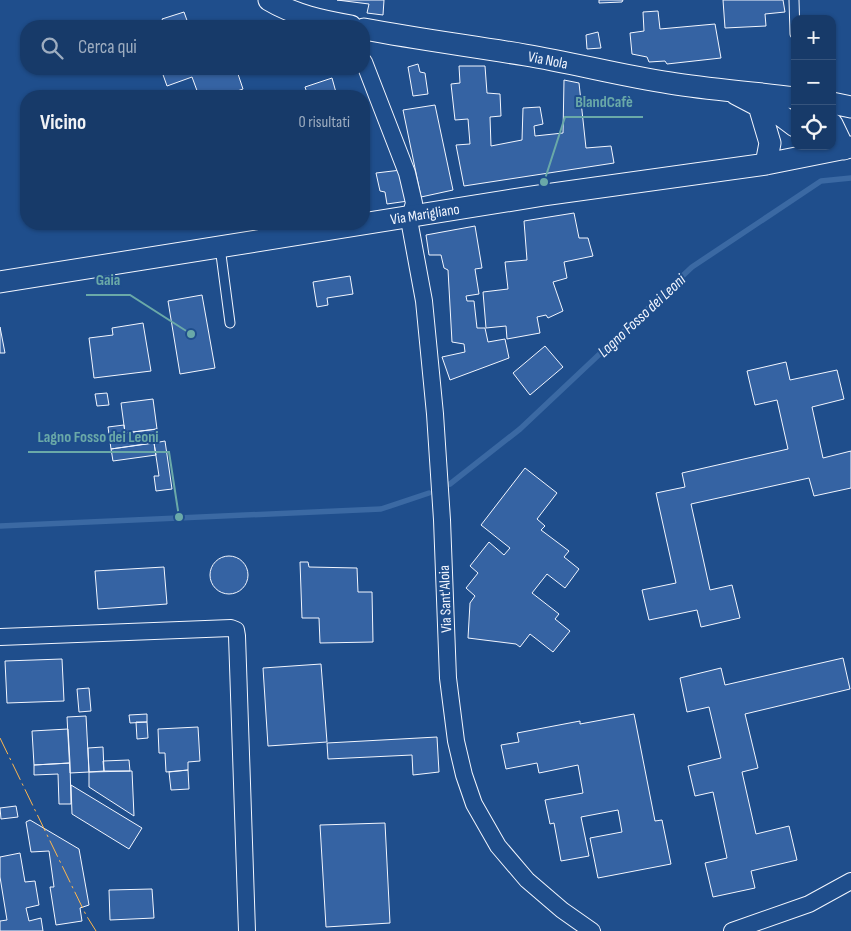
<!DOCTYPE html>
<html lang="it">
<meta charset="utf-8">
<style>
body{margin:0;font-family:"Sofia Sans Condensed",sans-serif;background:#244571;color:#f1f3f6}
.controls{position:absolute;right:15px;top:15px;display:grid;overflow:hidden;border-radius:10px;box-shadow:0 1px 4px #0004}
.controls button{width:45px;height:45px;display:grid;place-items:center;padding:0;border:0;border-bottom:1px solid #36547d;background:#173a69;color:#f1f3f6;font:25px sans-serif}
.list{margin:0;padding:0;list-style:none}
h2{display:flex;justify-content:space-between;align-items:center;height:65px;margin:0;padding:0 20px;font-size:21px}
h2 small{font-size:16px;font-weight:400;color:#9eadc0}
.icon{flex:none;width:28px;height:28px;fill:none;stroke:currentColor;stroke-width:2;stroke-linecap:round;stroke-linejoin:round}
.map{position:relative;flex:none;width:851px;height:931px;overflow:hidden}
.search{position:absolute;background:#173a69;box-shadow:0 1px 4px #0004;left:20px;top:20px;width:350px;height:55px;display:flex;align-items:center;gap:12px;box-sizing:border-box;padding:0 18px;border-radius:20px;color:#9eadc0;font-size:19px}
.panel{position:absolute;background:#173a69;box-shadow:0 1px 4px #0004;left:20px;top:90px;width:350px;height:140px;border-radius:20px}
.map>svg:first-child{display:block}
</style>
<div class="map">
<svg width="851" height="931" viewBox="0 0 851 931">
<rect width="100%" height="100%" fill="#1f4e8c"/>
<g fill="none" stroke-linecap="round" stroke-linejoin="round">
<path stroke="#3b69a3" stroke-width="5.5" d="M450 484 520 429 692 267 821 181 851 178
M0 526 381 509 429 493"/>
</g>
<path fill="#3563a3" stroke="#f2f6ff" d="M337 0H384L383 15 367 13 369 4Z
M599 0H623L622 2 599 3Z
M723 0H783L785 12 765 14 766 26 725 28Z
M658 11 660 29 715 24 721 58 667 64 665 61 649 62 647 57 632 54 630 33 644 31 643 12Z
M184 12 189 26H165L162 19Z
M598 32 601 48 587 49 586 35Z
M418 64 420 72 425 73 428 94 413 96 408 67Z
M459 66H485L487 93 500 94 501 116 490 117 491 146 522 140 523 108 540 107 543 124 534 126 535 136 563 133 564 80 579 83 586 148 611 146 614 163 464 186 456 145 470 144 468 119 455 120 451 84 460 83Z
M161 69H252L238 74 243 89 223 96H199L192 77 167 86Z
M332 78 337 96H308L305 87Z
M435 105 453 190 421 197 403 110Z
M401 170 408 201 387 204 385 192 380 191 376 173Z
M574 213 579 238H588L593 256 564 262 567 278 553 282 563 311 548 318 546 315 537 317 540 333 507 339 506 326 486 328 483 292 508 289 505 262 527 260 524 221Z
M475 226 482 268 475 269 479 294 466 296 467 301H474L477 328H485L488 342 505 339 509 358 450 380 442 357 465 352 464 344 452 342 448 270 444 268 441 255H429L426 235Z
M350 276 353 294 327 298 328 305 317 307 313 282Z
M202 295 215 368 180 374 168 301Z
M143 323 151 371 94 378 89 338 113 335 112 328Z
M0 327 5 353H0Z
M545 346 563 367 530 395 513 373Z
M786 362 790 380 837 370 844 399 812 407 823 458 851 451V488L814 496 809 478 691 504 710 590 732 585 740 618 701 627 697 610 649 620 642 590 676 583 656 493 685 487 682 473 788 449 777 400 755 405 747 371Z
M107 393 109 405 97 406 95 394Z
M153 399 157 429 125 433 121 403Z
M124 425 125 433 157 429 159 442 111 449 108 427Z
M165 441 172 489 156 491 154 476H159L154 443Z
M154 443 156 455 113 461 111 449Z
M525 468 557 493 537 519 545 526 541 530 569 551 564 557 579 569 565 588 547 574 532 593 559 614 555 619 570 631 553 652 530 634 520 647 516 644 468 638 470 603 475 596 466 588 478 573 470 566 489 542 504 555 510 548 481 525Z
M210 575a19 19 0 1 1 38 0a19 19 0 1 1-38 0Z
M300 562H308L309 567 357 568 358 592H372L373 642 320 643 319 618H302Z
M164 567 167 604 98 609 95 571Z
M843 658 850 689 745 714 758 768 742 772 756 834 789 826 797 860 751 871 755 888 713 897 705 863 727 858 713 792 695 796 688 766 721 758 709 707 687 712 680 678 721 668 725 685Z
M62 659 64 701 7 703 5 661Z
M321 664 327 742 268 746 263 668Z
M89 688 91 711 79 712 77 689Z
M147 714V722L130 723 129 715Z
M634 714 655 821 662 820 671 864 598 878 590 838 622 832 618 810 581 817 589 856 561 861 554 823 550 824 545 800 583 793 578 765 539 773 537 763 506 769 501 745 519 742 517 733 580 721V724Z
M86 716 89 772 70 773 67 717Z
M136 722H147L148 738 137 739Z
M198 727 200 761 188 762V770L166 772 165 753H159L158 729Z
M68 729 70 763 34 765 32 731Z
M437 737 439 772 413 775 412 755 328 759 327 743Z
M103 747 104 771 89 772 88 748Z
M129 760 130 771H104L103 761Z
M70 763 71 804H59L58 774 34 775V765Z
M188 770 189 789 171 790 169 772Z
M132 771 134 816 89 787V772Z
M71 785 142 828 129 849 72 814Z
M16 806 18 817 1 819 0 808Z
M30 820 79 849 89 905 80 908 82 921 56 925 50 887H54L49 851 31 852 26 822Z
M385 823 390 923 326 927 320 825Z
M20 853 25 882 35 881 39 905 26 908 29 921 41 918 43 931H0V921L7 920 0 877V857Z
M152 889 154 918 110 920 109 890Z"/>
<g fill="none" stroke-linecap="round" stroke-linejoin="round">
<defs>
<path id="service" d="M794 0 795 34
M220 247 230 323"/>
<path id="minor" d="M364 62 407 173 414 203 410 217V225L424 301 435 414 442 520 448 678 456 741 464 775 474 804 498 846 527 880 562 910 592 931
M0 637 231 628 236 630 237 636 247 931
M732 931 809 904 851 881"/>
<path id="tertiary" d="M269 0C294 15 322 21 351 26
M364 29C417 39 471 46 525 55 574 63 622 76 670 83 712 90 753 92 795 98
M736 94 759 106 770 143 766 164
M832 103 851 107
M759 106 775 111 795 126
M832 124 844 149
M0 282 544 195 766 164 851 147"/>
</defs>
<use href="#service" stroke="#f2f6ff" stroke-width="11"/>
<use href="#minor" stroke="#f2f6ff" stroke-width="18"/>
<use href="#tertiary" stroke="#f2f6ff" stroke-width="23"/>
<use href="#service" stroke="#1f4e8c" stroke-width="9"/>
<use href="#minor" stroke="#1f4e8c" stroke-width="16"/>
<use href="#tertiary" stroke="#1f4e8c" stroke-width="21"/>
<path stroke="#ffb74d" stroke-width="1" stroke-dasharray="18 4 2.5 4" stroke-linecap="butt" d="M0 738 86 915 96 931"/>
</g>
<g text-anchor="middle" stroke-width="4" stroke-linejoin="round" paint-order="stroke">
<g font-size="15" fill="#f2f6ff" stroke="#1f4e8c">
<text transform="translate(548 60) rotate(11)" y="5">Via Nola</text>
<text transform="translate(425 214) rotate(-9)" y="5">Via Marigliano</text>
<text transform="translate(445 599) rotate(-92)" y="5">Via Sant'Aloia</text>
</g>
<g font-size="16" font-style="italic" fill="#f2f6ff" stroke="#1f4e8c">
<text transform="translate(641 315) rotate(-43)" y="6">Lagno Fosso dei Leoni</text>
</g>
</g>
<path fill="none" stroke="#6aa9a8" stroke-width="2" d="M544 182L565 117H643M191 334L130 295H86M179 517L169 452H28"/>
<g fill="#6aa9a8" stroke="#1f4e8c" stroke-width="2">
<circle cx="544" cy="182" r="5"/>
<circle cx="191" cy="334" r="5"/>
<circle cx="179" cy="517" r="5"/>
</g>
<g font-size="16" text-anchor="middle" font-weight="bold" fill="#6aa9a8" stroke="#1f4e8c" stroke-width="4" stroke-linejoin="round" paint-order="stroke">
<text x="604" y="107">BlandCafè</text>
<text x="108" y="285">Gaia</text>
<text x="98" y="442">Lagno Fosso dei Leoni</text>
</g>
</svg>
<div class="controls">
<button>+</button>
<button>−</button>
<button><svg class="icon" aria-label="locate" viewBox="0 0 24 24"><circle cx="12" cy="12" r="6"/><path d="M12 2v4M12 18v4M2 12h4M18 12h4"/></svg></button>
</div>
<div class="search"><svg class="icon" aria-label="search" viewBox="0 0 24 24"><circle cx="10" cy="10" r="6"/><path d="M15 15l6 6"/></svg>Cerca qui</div>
<section class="panel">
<h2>Vicino<small>0 risultati</small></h2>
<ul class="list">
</ul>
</section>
</div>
